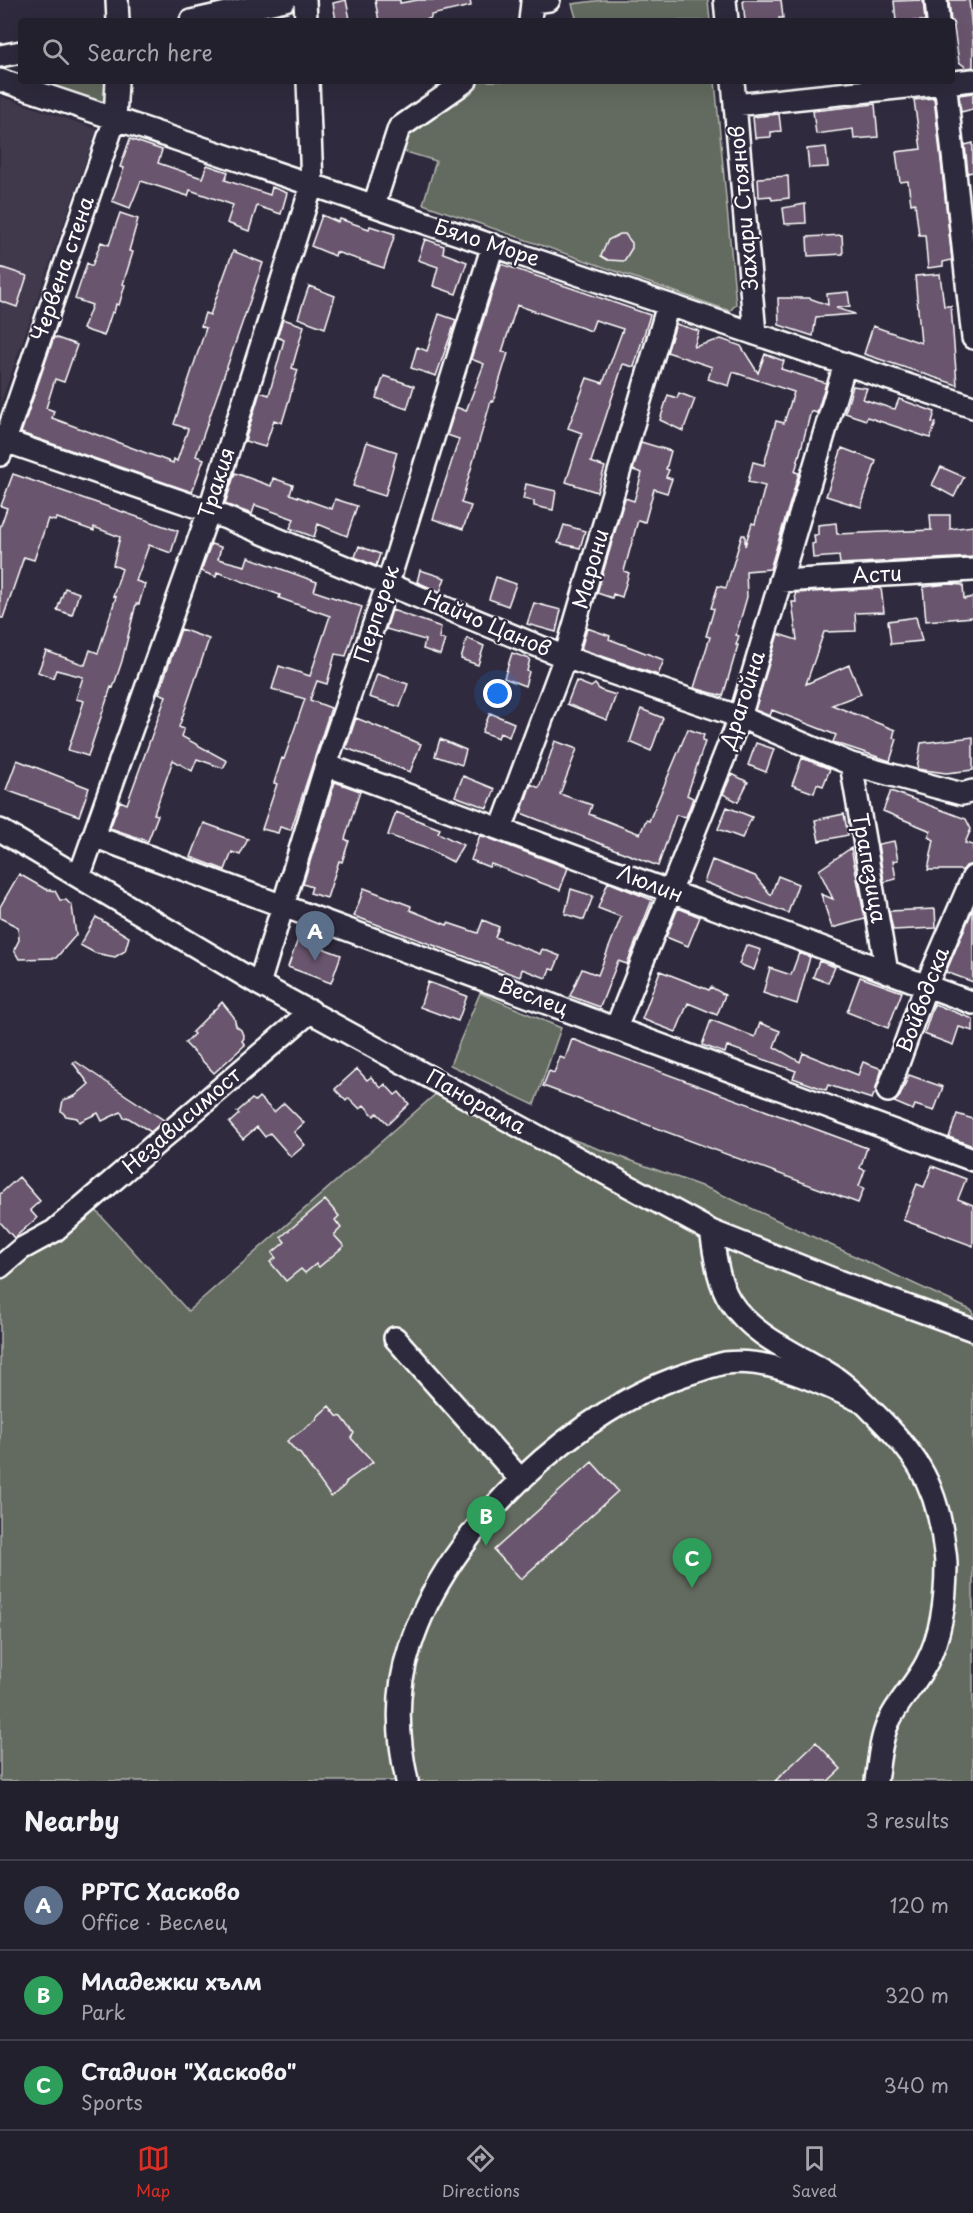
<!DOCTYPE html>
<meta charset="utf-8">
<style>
body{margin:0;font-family:"Playpen Sans",sans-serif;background:#2f2d3a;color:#f1f3f6}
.you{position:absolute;left:498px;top:694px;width:21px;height:21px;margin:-15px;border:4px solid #fff;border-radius:50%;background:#1a73e8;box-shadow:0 0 0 9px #1a73e833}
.badge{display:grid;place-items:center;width:39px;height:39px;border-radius:50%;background:#d93025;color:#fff;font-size:20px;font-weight:700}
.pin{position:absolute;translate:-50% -50px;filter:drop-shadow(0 2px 3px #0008)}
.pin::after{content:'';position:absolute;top:32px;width:21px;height:18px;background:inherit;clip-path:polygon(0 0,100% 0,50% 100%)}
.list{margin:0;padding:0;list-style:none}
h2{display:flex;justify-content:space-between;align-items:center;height:78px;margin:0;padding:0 24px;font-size:26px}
h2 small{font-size:20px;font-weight:400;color:#a3a3aa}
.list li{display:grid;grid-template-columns:39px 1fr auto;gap:18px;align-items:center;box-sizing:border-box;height:90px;padding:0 24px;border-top:2px solid #403e4a}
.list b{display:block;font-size:22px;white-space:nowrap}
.list p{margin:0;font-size:20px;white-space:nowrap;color:#a3a3aa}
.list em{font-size:20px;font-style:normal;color:#a3a3aa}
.icon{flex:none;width:33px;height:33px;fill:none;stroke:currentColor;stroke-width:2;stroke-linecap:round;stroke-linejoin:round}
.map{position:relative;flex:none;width:973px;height:1781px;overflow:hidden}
.search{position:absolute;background:#23202e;box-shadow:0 6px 24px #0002;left:18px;right:18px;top:18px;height:66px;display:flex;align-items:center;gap:15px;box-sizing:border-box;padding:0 21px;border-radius:6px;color:#a3a3aa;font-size:22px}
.sheet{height:348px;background:#23202e}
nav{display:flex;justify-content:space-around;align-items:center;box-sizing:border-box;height:84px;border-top:2px solid #403e4a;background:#23202e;font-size:16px;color:#a3a3aa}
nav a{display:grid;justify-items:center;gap:3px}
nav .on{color:#d93025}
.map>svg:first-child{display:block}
</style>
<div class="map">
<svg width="973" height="1781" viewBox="0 0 973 1781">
<rect width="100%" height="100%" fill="#2f2a3d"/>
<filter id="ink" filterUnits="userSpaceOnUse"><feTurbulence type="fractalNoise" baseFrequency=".0167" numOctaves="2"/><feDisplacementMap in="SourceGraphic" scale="12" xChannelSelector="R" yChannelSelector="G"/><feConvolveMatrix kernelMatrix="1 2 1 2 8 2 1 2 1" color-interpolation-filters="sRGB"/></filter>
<g filter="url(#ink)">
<path fill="#40374b" d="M0 96 97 129 0 406Z"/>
<path fill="#636b5e" stroke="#b1b5ae" stroke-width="1.5" d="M603 0H708L710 21H577L572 4Z
M37 81H110L109 95 105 101 100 102Z
M480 81H715L736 304 730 311 423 204 436 161 396 149 402 131Z
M480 993 561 1028 534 1105 450 1065Z
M446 1085 474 1100 574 1140 712 1190 973 1311V1781H0V1262L81 1194 188 1311Z"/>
<path fill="#69556d" stroke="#fff" stroke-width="1.5" d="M346 0 350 19 336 21 333 3Z
M375 0H400V3L418 0H470L471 6 431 15V18L423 21H379Z
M743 0H781L783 18H779L780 21H745Z
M923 0 925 21H896L894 1Z
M949 0H969L973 41V67L967 68 959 62 953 21H951Z
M973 93V109L961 112 959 95Z
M934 98 952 260 943 262V266L928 268 925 235H919L915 203 911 204 908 181 900 182 896 152 921 149 914 100Z
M875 104 878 137 854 139 853 129 816 134 813 111Z
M779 114 781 131 771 132V137L755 138 753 117Z
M130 139 162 150 158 163 202 178 207 165 228 172 225 180 270 195 272 187 287 193 281 214 257 206 249 231 227 223 233 205 190 190 188 196 141 181 130 208 112 201 124 168 120 167Z
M973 143V172L968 173 965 145Z
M826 147 828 167 809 168 807 149Z
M788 176 789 198 772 200 771 196 759 197 758 178Z
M805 204 806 223 785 224 783 208Z
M120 213 138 219 129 251 133 252 123 284 125 285 119 305 116 304 114 313 112 312 104 336 83 329 92 305 75 299 87 263 92 266 101 242 109 245Z
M322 215 338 222 340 219 369 229 370 226 395 234 384 268 336 252 335 256 311 246Z
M620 234H625L632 243V248L624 261 608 260 601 256 608 240Z
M842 235 843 254 808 256 807 237Z
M425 239 444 246 443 253 467 262 456 294 433 286 438 267 418 260Z
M233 251 263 263 196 456 204 459 192 492 21 433 54 337 77 345 64 382 55 379 46 408 54 411 52 418 173 463 174 459 177 461 188 429 174 424 206 328 201 326 205 313 210 315Z
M501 264 650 315 634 367 623 364 591 462 605 467 597 492 566 482 582 433 568 428 587 378 603 383 623 329 595 320 591 331 517 305 502 352 508 353 493 402 491 401 461 503 471 506 463 529 433 519 459 439 447 435 456 407 466 411 484 364 471 359Z
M0 267 27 276 17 307 0 301Z
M940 274 944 306H951L957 385 864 354 873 326 921 343 915 276Z
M309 286 335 296 325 328 298 318Z
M848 292 850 306 836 308 855 314 816 317 813 336 779 325 778 298H809L828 305 827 294Z
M439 314 456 320 436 376 411 368 417 347 427 351Z
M283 319 304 326 292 368 298 370 282 423 274 420 265 447 245 441 260 392 269 395 284 340 277 337Z
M676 324 699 331 694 347 721 339 741 346 758 373 765 354 784 361 781 369 826 383 817 413 811 411 795 472 799 473 770 569 746 571 747 597 736 635 739 636 736 645H738L723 696 694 688 710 637 706 636 714 609 711 608 718 586 726 588 742 535H745V546L752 523 755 524 765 486 748 482 753 462 764 465 776 421 784 423 794 392 733 372 729 386 708 379 712 367 667 352Z
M384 376 414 386 407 409 376 398Z
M853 386 867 388 863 399 890 408 895 409 899 399 935 412 932 422 936 423 930 438 867 417 866 420 845 413Z
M679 393 695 399 683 431 660 420 668 395 677 398Z
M367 442 397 452 385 496 353 486Z
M641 442 671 451 666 469 669 470 666 477 672 479 667 493 654 489 645 522 638 520 624 571 629 573 622 597 613 594 612 598 597 593 625 498 634 501 642 473 633 470Z
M842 448 876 461 861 507 826 496Z
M941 467 964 477 954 497 932 485Z
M235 473 271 486 273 478 293 485 290 494 332 509 335 499 357 506 347 536 318 524 314 537 290 528 294 519 255 505 252 514 225 504Z
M13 474 178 531 171 553 149 545 136 581 145 584 139 604H136L122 661 113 688 111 687 88 756 68 750 84 701 76 699 83 677 56 670 53 678 38 672 46 651 85 665 90 650 98 653 116 597 113 596 122 569 113 565 120 537 94 527V531L57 518 55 521 48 519 34 560 24 557 3 618H0V528L7 508 1 506Z
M526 484 556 491 553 510 534 506V501L523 499Z
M930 515H950V529L973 526V557L840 564 839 556 813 558 812 544 815 543 814 535H818V525L836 523 837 534 932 530 931 529Z
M564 525 585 531 580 548 558 543Z
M211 544 221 547 218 559 245 566 248 557 317 582 314 591 362 607 346 656 335 654 327 684 317 681 310 700 331 708 291 830 280 827 278 833 262 829 277 784 274 783 282 758 284 759 305 699 272 689 279 666 310 676 330 616 279 598 280 595 217 572 216 577 201 571Z
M359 546 380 554 376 566 355 557Z
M420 570 445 578 440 592 417 582Z
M496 577 516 584 508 606 489 599Z
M948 584 963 585 964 599 973 597V617L926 621 923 587Z
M65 588 79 593 72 615 57 610Z
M881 588 884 612 855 613 856 631 824 632 806 684 849 665 861 694 832 705 895 730 893 738 897 739 890 761 833 742 836 735 772 710 770 716 755 710 778 634 797 640 792 602H796L795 593Z
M534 603 561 610 556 632 527 624Z
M392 610 441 627 439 638 445 640 440 655 423 649 425 640 386 629Z
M916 617 922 641 891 644 888 621Z
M587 628 610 636 609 639 664 660 658 675 581 649Z
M181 629 209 639 179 727 184 729 181 736 227 761 223 768 197 759 192 771 173 760 154 814 158 815 148 841 110 828 120 801 127 804 166 696 159 693Z
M467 638 484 646 478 665 461 659Z
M512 653 530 659 527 671 529 672 525 686 504 678Z
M377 674 408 684 400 707 369 697Z
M576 681 591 687 595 684 600 690 616 695 607 720 567 704Z
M641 709 663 718 651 751 630 742Z
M490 713 514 723 509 737 500 733 498 738 482 732Z
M356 718 421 744 410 772 346 748Z
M688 729 704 735 702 741 705 742 687 795 693 798 686 817 676 815 658 866 521 813 531 784 539 788 555 741 577 749 560 794 592 805 589 814 640 834 646 820 649 821Z
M973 737V770L946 773 917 769 921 743Z
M440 739 466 750 462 765 435 756Z
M756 743 774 749 766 772 748 765Z
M802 758 830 769 823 786 817 784 814 793 792 785Z
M17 760 89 788 79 816 6 790Z
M732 774 748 782 738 802 723 794Z
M463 776 495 789 487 808 455 796Z
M335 782 360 791 345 839 349 841 342 862 339 861 327 898 310 893 312 887 303 884Z
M891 791 966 819 971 829 965 843 973 845V864L966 866 963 870H928L934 840 928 837 931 831 883 811Z
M727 807 752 817 742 838 718 829Z
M396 812 440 829 438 833 463 845 453 862 430 850 388 835Z
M844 814 848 835 819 841 815 820Z
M204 823 248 839 240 855 232 852 225 870 191 857Z
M480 835 568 868 560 890 491 864 489 867 471 860Z
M894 841 898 860 893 861 896 879 884 882 878 844Z
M851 848 865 919 832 928 821 894 833 899 819 870Z
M712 860 755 876 771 895 778 876 798 884 788 913 704 882Z
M19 874 45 889 55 891 60 900H66L72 906 76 935 56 958 19 959 14 950 19 940 18 927 0 918V907Z
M608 882 652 900 627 964 618 961 600 1007 570 996 582 969 598 975 621 917 598 908Z
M364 888 411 906 410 910 447 925 448 923 478 933 483 920 499 927 495 937 540 954 542 949 560 956 554 970 550 969 546 978 522 969 520 977 354 916Z
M571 889 593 896 584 920 565 914Z
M678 908 700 917 688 946 666 937Z
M935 909 936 928 893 930 889 911Z
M973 909V982L946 972Z
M96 917 129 937 125 951 115 957 95 953 80 945Z
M298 939 341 955 331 983 288 967Z
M746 945 761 950 754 970 739 964Z
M799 953 810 957 797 1004 763 993 770 968 791 975Z
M819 961 835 967 828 983 813 977Z
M660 971 709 990 711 987 725 995 717 1015 688 1003 676 1032 642 1019Z
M860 977 902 992 888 1028 847 1012Z
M428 982 467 996 458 1021 420 1007Z
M222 1002 234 1017 236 1026 241 1030 244 1038 242 1041 245 1045 214 1073 185 1043 194 1034 192 1032Z
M934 1004 973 1019V1031L959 1027 953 1045 924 1034Z
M711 1020 755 1037 760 1023 780 1031 774 1047 800 1062 803 1053 858 1075 863 1062 882 1069 876 1087V1094H874L872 1099 828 1085 826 1090 793 1078 796 1071 727 1046 725 1053 702 1045Z
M572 1039 867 1148 860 1168 865 1170 859 1186 864 1188 858 1203 543 1086 549 1071 554 1073 560 1057 565 1059Z
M75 1061 127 1096 164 1120 151 1132 127 1117 124 1118 121 1112 102 1121 98 1113 79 1122 77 1118 66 1116 61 1111 63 1100 75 1096 89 1084 73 1063Z
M357 1069 367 1080 371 1077 381 1088 385 1084 395 1095 399 1092 409 1104 388 1124 377 1113 374 1116 364 1105 360 1109 349 1098 346 1101 335 1089Z
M909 1075 943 1087 934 1111 915 1105 913 1110 894 1102 900 1096Z
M259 1097 274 1112 284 1103 304 1123 294 1132 305 1145 291 1157 270 1133 265 1137 257 1127 243 1139 229 1123 239 1114 237 1112 252 1099 255 1101Z
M957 1114 973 1119V1146L949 1137Z
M932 1166 966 1179 958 1199 973 1205V1246L903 1220 917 1184 924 1187Z
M19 1177 40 1201 30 1210 37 1218 14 1238 0 1222V1194Z
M325 1200 339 1216 335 1220 341 1228 334 1235 344 1246 319 1267 316 1264 305 1273 301 1269 286 1281 270 1262 276 1258 272 1253 285 1242 281 1237Z
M329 1406 337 1416 342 1417 354 1433 351 1438 373 1462 347 1481 344 1486 331 1497 299 1452H297L287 1441 316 1420 317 1417Z
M592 1462 618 1491 521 1579 494 1550Z
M816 1742 841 1769 828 1781H775Z"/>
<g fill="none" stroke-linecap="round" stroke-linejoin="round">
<defs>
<path id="minor" d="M117 0 118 21
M305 0 306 21
M725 0 727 21
M936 0 938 21
M191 21 285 0
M530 21 532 2 549 0
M0 56 21 52
M0 80 973 407
M733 81 755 334
M945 81 973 338
M735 105 973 80
M374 205 399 128 466 81
M5 441 209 511 565 657 740 717 851 764 962 794 973 791
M0 455 115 119 117 81
M780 581 973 570
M851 764 887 972
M326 765 973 1003
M501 829 565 657 668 305
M0 830 259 984 711 1231 838 1281 973 1330
M93 836 973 1160
M79 877 209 511 312 185 308 81
M259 984 326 765 388 583 493 245
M616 1028 740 717 845 364
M888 1091 926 986 973 877
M711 1231C715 1254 717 1280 730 1301 753 1337 797 1353 831 1375 846 1384 860 1399 872 1411 913 1451 935 1480 943 1538 944 1547 946 1556 946 1565 946 1597 942 1633 927 1662 916 1684 898 1701 888 1723 880 1741 879 1762 876 1781
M0 1267 21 1249 54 1231 311 1011
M395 1338 521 1480
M407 1781C397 1736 395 1691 410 1647 446 1530 578 1406 694 1372 704 1369 715 1365 725 1363 772 1357 821 1384 863 1402"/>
</defs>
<use href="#minor" stroke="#fff" stroke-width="26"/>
<use href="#minor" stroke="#2f2a3d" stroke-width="21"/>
</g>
</g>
<g text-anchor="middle" stroke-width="4.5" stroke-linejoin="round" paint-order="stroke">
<g font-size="21" fill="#fff" stroke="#2f2a3d">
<text transform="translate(744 208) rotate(-95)" y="7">Захари Стоянов</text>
<text transform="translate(487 243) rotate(18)" y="7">Бяло Море</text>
<text transform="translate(63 269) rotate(-71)" y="7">Червена стена</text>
<text transform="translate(217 483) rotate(-72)" y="7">Тракия</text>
<text transform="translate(591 569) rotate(-74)" y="7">Марони</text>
<text transform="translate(877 575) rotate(-3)" y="7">Асти</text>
<text transform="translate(377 614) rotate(-72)" y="7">Перперек</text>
<text transform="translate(487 624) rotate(23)" y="7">Найчо Цанов</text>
<text transform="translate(743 700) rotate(-72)" y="7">Драгойна</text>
<text transform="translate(869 868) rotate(80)" y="7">Трапезица</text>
<text transform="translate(650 884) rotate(21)" y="7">Люлин</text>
<text transform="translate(533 997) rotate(20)" y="7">Веслец</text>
<text transform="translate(923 1000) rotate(-69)" y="7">Войводска</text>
<text transform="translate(476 1102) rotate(29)" y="7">Панорама</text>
<text transform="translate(182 1121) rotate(-41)" y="7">Независимост</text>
</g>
</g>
</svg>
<div class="you"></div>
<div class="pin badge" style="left:315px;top:961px;background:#5c6f8a">A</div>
<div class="pin badge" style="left:486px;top:1546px;background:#2e9e5b">B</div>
<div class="pin badge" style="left:692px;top:1588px;background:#2e9e5b">C</div>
<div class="search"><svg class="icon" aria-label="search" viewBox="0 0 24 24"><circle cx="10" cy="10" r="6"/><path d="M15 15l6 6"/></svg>Search here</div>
</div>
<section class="sheet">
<h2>Nearby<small>3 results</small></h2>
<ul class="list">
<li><span class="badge" style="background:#5c6f8a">A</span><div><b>РРТС Хасково</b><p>Office · Веслец</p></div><em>120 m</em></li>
<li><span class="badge" style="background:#2e9e5b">B</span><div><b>Младежки хълм</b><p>Park</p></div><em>320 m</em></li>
<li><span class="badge" style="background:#2e9e5b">C</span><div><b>Стадион &quot;Хасково&quot;</b><p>Sports</p></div><em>340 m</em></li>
</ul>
</section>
<nav>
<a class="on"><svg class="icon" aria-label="map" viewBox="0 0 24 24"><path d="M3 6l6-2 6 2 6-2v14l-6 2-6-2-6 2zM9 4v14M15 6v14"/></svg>Map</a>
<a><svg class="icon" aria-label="directions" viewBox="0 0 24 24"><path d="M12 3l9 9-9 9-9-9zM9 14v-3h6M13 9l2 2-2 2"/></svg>Directions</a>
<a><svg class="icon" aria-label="saved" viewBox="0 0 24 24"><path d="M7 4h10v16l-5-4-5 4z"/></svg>Saved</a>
</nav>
